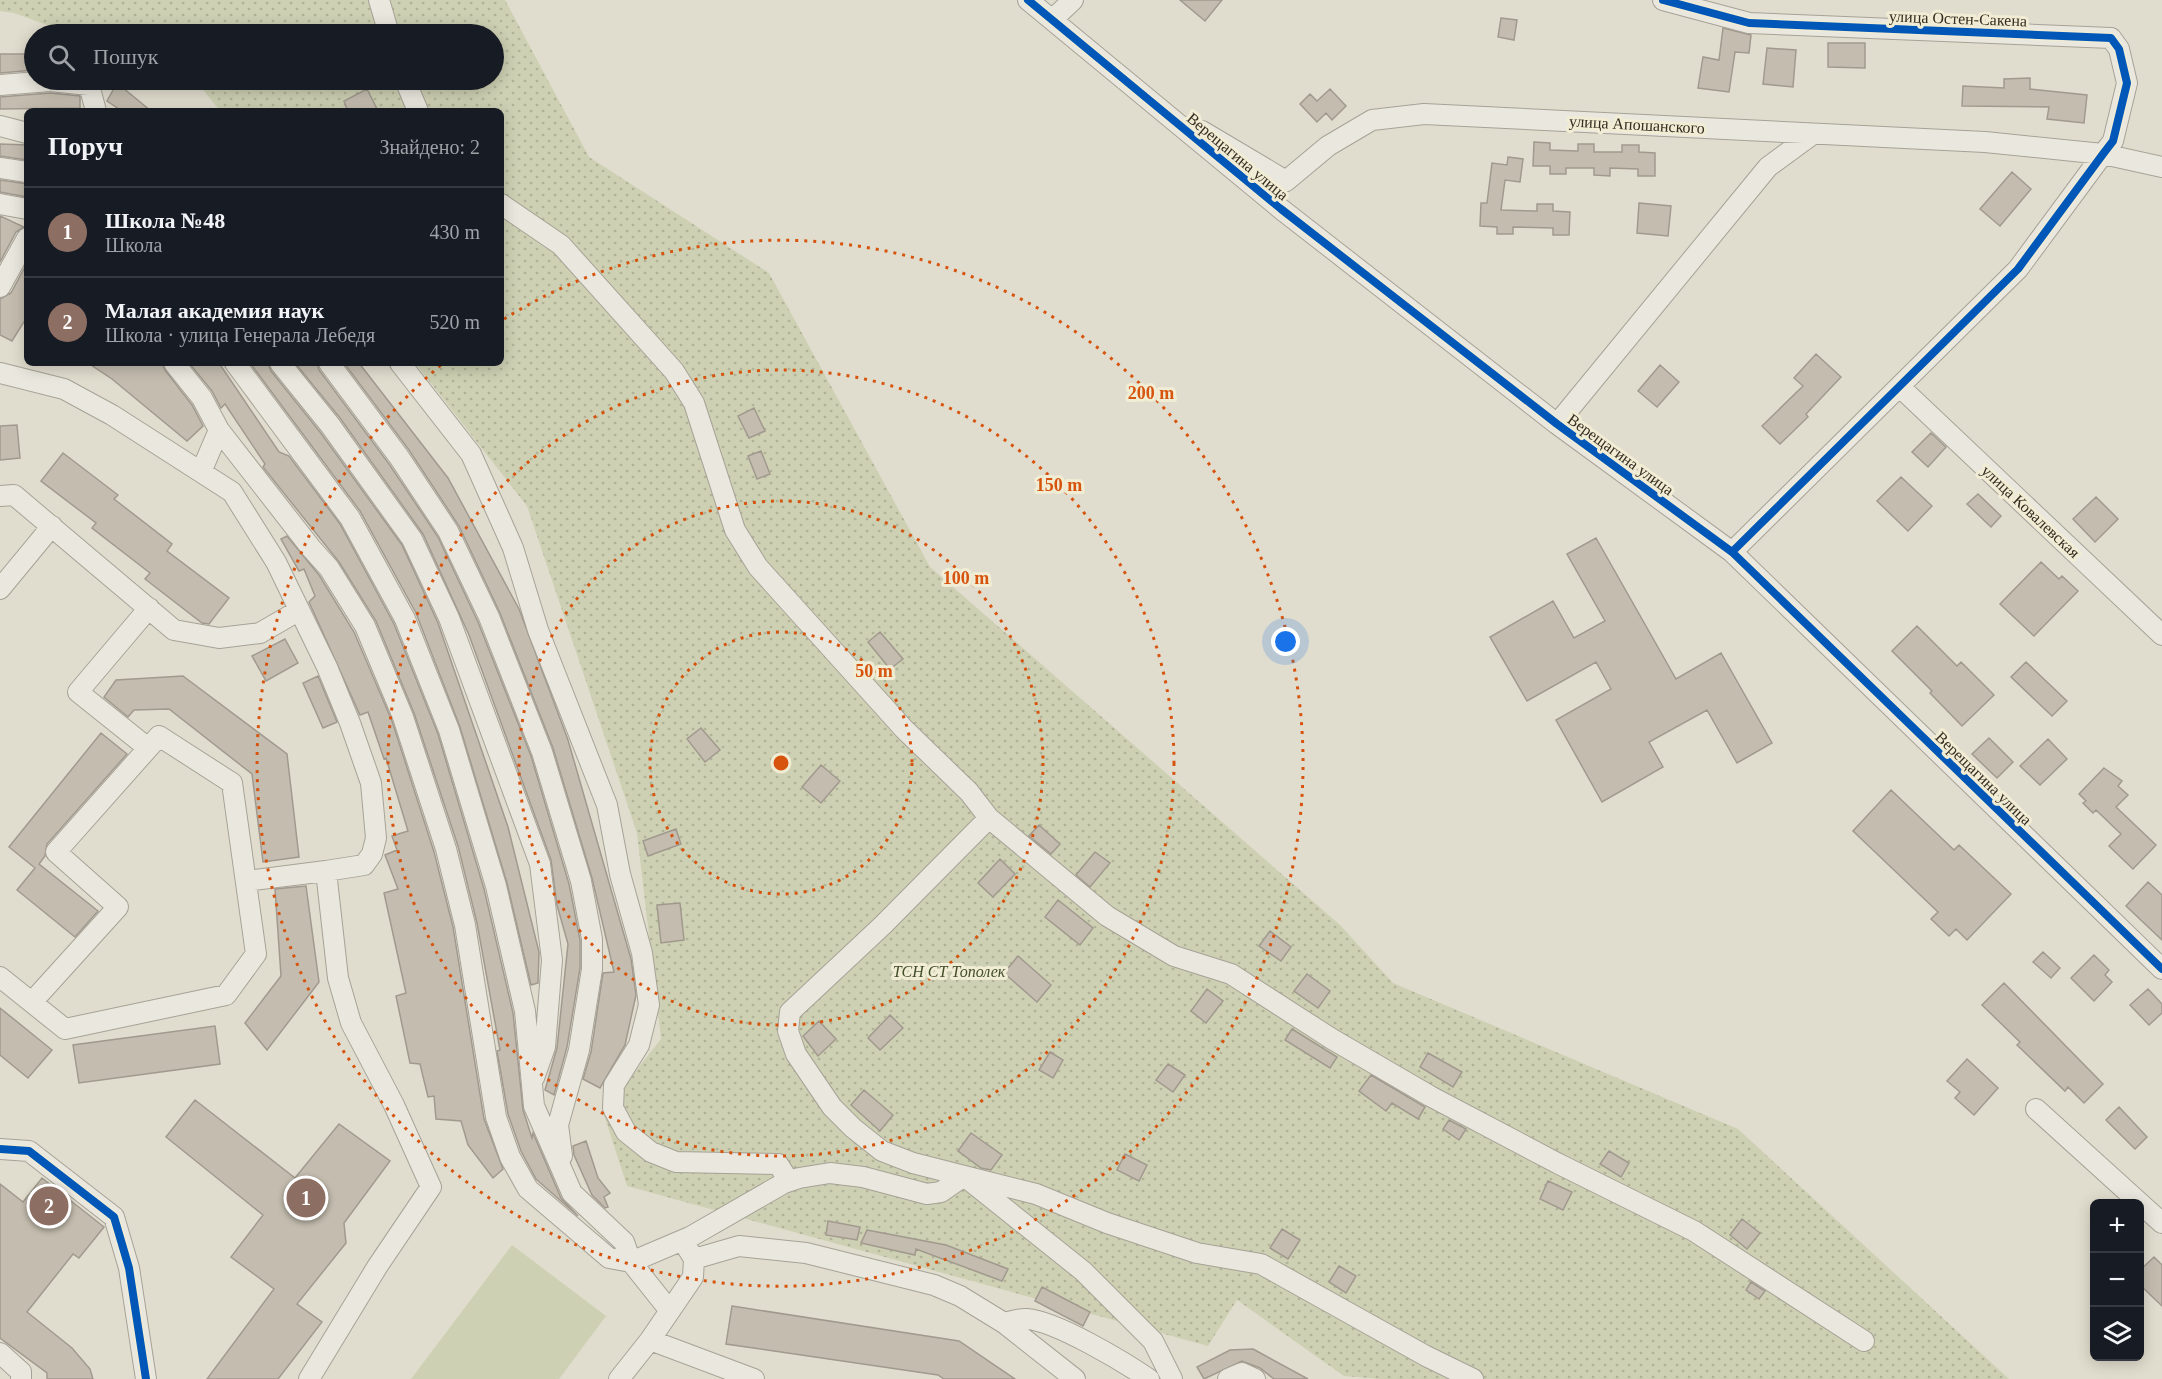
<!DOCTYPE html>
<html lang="uk">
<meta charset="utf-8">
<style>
body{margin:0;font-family:"Times New Roman",serif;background:#242831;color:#f1f3f6}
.controls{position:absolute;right:18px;bottom:18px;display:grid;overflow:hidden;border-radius:9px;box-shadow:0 3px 15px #0003}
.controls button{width:54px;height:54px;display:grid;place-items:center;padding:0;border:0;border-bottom:2px solid #363941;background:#171b24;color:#f1f3f6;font:30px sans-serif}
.you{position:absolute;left:1286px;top:642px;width:21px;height:21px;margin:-15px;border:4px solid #fff;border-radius:50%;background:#1a73e8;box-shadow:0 0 0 9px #1a73e833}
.badge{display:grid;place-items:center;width:39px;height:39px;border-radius:50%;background:#1a73e8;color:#fff;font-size:20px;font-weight:700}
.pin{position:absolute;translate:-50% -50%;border:3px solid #fff;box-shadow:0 2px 6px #0006}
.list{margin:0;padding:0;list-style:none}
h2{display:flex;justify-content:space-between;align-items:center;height:78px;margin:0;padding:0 24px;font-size:26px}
h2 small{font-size:20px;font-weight:400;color:#9ea1a6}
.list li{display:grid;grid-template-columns:39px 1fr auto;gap:18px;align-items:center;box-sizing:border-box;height:90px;padding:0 24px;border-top:2px solid #363941}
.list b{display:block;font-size:22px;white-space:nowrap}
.list p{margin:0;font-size:20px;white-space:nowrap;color:#9ea1a6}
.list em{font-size:20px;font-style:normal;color:#9ea1a6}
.icon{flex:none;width:33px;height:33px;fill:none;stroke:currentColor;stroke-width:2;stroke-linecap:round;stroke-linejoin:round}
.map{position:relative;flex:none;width:2162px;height:1379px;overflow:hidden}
.search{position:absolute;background:#171b24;box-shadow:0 3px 15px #0003;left:24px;top:24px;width:480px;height:66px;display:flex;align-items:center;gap:15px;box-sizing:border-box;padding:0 21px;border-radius:33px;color:#9ea1a6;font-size:22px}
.panel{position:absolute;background:#171b24;box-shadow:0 3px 15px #0003;left:24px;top:108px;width:480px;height:258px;border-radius:9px}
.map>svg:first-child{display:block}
</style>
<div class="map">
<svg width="2162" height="1379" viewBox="0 0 2162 1379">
<defs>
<pattern id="garden-dots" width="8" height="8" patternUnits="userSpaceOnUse" patternTransform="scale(1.5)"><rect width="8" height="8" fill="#cdd0b2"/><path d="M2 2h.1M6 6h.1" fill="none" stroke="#b1b399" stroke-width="1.8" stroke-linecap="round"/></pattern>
</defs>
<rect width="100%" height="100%" fill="#e1ddce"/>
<path fill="#cdd0b2" d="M512 1245 606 1316 559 1379H411Z"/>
<path fill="url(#garden-dots)" d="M0 0H505L589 157 769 273 930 567 1340 925 1393 983 1738 1129 2009 1379H1381L1344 1376 1237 1300 1208 1346 627 1186 603 1112 661 1039 637 833 527 506 415 363H501V111H220L197 82 191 80H494V34H72L14 13 0 11Z"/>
<path fill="#c4bdaf" stroke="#a1998e" stroke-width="1.5" d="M1180 0H1222L1205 21Z
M1501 18 1517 20 1514 40 1498 37Z
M1723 28 1751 35 1749 53 1735 52 1729 92 1698 88 1703 57 1719 60Z
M1828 43H1865V68L1828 67Z
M1767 48 1796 50 1793 87 1763 84Z
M0 54H34V70L0 73Z
M2030 78V89L2087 95 2084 123 2047 119 2049 107 1962 106 1963 86 2004 88V79Z
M117 83 151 111H122L107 101Z
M367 89 378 111H348L344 101Z
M1330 89 1346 106 1332 120 1326 113 1317 122 1300 104 1310 94 1317 101Z
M50 93 80 96V108L0 109V97Z
M1534 142 1550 143V150L1578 151V144H1594V152H1622V145H1639V152L1655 153V176H1638V169L1610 168V176L1594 175V168H1566V174H1550V166H1533Z
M0 144 27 145V160L0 156Z
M1508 157 1523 159 1520 182 1505 180 1501 210 1537 211V204H1553V211L1570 212 1569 235H1553V228L1513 227V234H1497V227L1480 226 1481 203H1487L1492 163 1507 165Z
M2012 172 2031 189 2000 226 1980 209Z
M0 180 27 184V197L0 192Z
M1639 203 1671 206 1668 236 1637 233Z
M0 216 24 227 16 232 0 262Z
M27 263V317L12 341 0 335V299L11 293Z
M1816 354 1841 377 1806 414 1808 417 1780 444 1762 426 1803 386 1794 378Z
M88 363H162L165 370 192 405 203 426 187 441 112 379Z
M189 363H219L279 452 289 456 340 524 394 624 438 734 484 889 513 1013 523 1110 532 1138 533 1133 561 1198 578 1216 536 1179 521 1151 508 1114 497 1051 500 1050 477 923 458 846 414 713 376 621 339 562 263 467 265 464 225 404 221 408 212 391Z
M250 363H268L271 371 320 432 402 545 438 623 508 827 539 952 538 983 531 985 507 883 460 727 416 613 360 511Z
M295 363H317L319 370 389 464 438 537 478 622 531 756 569 884 580 940V968L567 1047 554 1095 545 1090 557 1048 568 944 557 905 551 860 469 635 423 534 340 418Z
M344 363H359L448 478 519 609 568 740 631 959 636 995 625 1045 600 1088 583 1079 591 1052 603 973 614 972 592 878 553 748 500 613 459 526 409 450Z
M1660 365 1679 382 1657 407 1638 391Z
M754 408 765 431 749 438 738 416Z
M17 425 20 458 0 460V426Z
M1931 433 1946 447 1928 467 1912 452Z
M761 451 770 474 757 479 748 456Z
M63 453 118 495 114 499 172 544 167 551 229 598 209 624 202 623 145 579 150 573 92 528 96 523 41 481Z
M1901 477 1932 506 1908 531 1877 501Z
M1978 494 2001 516 1991 527 1967 504Z
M2096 497 2118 519 2095 542 2073 519Z
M287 536 319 575 354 632 392 721 434 852 453 927 484 1119 503 1169 493 1178 468 1145 461 1121 436 1119 434 1096 428 1097 420 1064 410 1063 396 996 406 993 384 893 398 889 385 855 397 850 392 836 408 831 386 758 384 759 368 712 360 715 309 602 315 596 304 569 299 571 281 539Z
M1596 538 1676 679 1721 653 1772 743 1737 763 1707 710 1649 742 1663 767 1602 802 1556 720 1611 689 1596 662 1527 701 1490 637 1553 601 1574 638 1605 621 1567 554Z
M2041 562 2059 579 2062 576 2078 591 2034 636 2000 604Z
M1917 626 1957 666 1961 662 1994 695 1962 726 1930 693 1932 691 1892 651Z
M880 632 903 659 890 669 868 642Z
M285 639 298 663 266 681 252 656Z
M2026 662 2067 701 2052 716 2011 677Z
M183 676 287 754 299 857 263 862 252 774 169 709 134 710 128 717 104 697 116 680Z
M318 676 337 722 323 728 303 683Z
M701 728 720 750 705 762 687 739Z
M101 733 127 754 47 844 45 856 39 864 98 911 75 937 17 890 35 868 9 847Z
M1989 738 2013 762 1997 778 1972 754Z
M2048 739 2067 759 2040 785 2020 766Z
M821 765 840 781 821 803 802 787Z
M2104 768 2122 781 2118 786 2128 795 2116 807 2156 845 2133 869 2109 846 2121 834 2096 810 2093 813 2083 803 2086 801 2079 794Z
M1891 790 1954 850 1959 845 2011 894 1967 940 1956 929 1949 936 1931 919 1938 912 1853 831Z
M1039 825 1060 844 1051 854 1029 836Z
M676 829 681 844 648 856 643 841Z
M1095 852 1110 863 1090 887 1076 875Z
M1000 859 1015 874 993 897 978 883Z
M2148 882 2162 895V940L2126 906Z
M306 886 319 982 267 1050 245 1023 281 976 275 889Z
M1058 900 1093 928 1080 945 1045 917Z
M680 903 684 940 661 943 657 905Z
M1270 931 1291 947 1281 961 1259 946Z
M2043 952 2060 968 2051 978 2033 962Z
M2094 955 2109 970 2105 975 2112 982 2094 1001 2071 978Z
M1018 956 1051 985 1037 1002 1004 973Z
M1307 974 1330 991 1318 1008 1294 991Z
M2004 983 2103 1084 2084 1103 2068 1087 2065 1091 2017 1045 2020 1042 1982 1005Z
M1207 989 1223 1001 1206 1023 1191 1011Z
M2148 989 2162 1004V1013L2149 1025 2130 1005Z
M0 1008 52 1050 28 1078 0 1055Z
M890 1015 903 1028 880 1050 868 1038Z
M819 1021 836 1039 818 1056 803 1036Z
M215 1026 220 1064 79 1083 73 1045Z
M1292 1029 1337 1057 1330 1068 1285 1040Z
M1050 1052 1063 1060 1053 1078 1039 1070Z
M1428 1053 1462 1072 1453 1087 1420 1067Z
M1967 1059 1998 1088 1974 1115 1955 1098 1960 1092 1947 1081Z
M1168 1064 1185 1075 1173 1092 1156 1080Z
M1371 1075 1425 1107 1418 1119 1392 1103 1386 1111 1359 1091Z
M864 1090 893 1115 880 1131 851 1105Z
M195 1100 295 1178 339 1124 390 1161 344 1223 346 1243 297 1304 322 1322 278 1379H207L274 1289 231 1257 263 1215 166 1137Z
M2119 1107 2147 1137 2135 1149 2106 1120Z
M1449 1120 1466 1129 1459 1140 1443 1129Z
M971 1133 1002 1155 991 1170 981 1168 958 1151Z
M586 1141 598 1178 610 1193 604 1197 608 1207 605 1208 592 1195 574 1155 573 1146Z
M1609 1151 1629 1163 1621 1177 1600 1164Z
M1125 1154 1147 1165 1139 1181 1117 1170Z
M42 1178 104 1227 79 1258 73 1254 27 1312 72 1348 90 1369 93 1379H47V1373L0 1338V1184L23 1202Z
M1548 1181 1572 1192 1563 1210 1540 1199Z
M1742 1219 1760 1233 1747 1249 1730 1235Z
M828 1221 860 1227 857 1240 826 1235Z
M1282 1229 1300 1240 1288 1259 1270 1248Z
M867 1230 946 1245 1008 1269 1002 1281 916 1249 915 1255 861 1243Z
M2154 1257 2162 1265V1306L2139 1284V1271Z
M1339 1266 1356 1276 1346 1293 1329 1282Z
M1751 1282 1765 1291 1759 1299 1746 1290Z
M1042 1287 1090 1312 1083 1326 1035 1301Z
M732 1306 959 1341 1015 1379H944L938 1375 726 1344Z
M1253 1349 1308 1379H1274L1260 1368 1242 1361 1204 1379 1197 1367 1230 1350Z"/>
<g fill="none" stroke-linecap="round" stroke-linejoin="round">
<defs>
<path id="minor" d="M379 0 389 34
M1028 0 1281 209 1557 424 1732 552 2162 969
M1663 0 1749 23 2111 38 2119 49 2127 83 2113 141 2103 154 2018 269 1732 552
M1053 19 1073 0
M405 80 418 111
M0 85 50 81 89 85 96 111
M0 126 27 133
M1202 131 1286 181 1328 146 1372 120 1424 114 1985 142 2103 154 2162 167
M0 168 27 172
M0 204 27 209
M501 204 561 245 674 371 694 403 735 530 758 567 904 729 969 792 989 818 883 925 790 1012 788 1031 796 1054 832 1107 853 1128 882 1151 913 1163 964 1176 1083 1271 1153 1341 1172 1379
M0 287 27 238
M174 363 202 398 219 430 311 548 329 568 365 626 403 717 446 849 465 925 496 1117 510 1157 528 1189 609 1258 631 1262 690 1237
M235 363 350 518 405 619 449 730 496 886 525 1011 534 1106 572 1193 624 1242 631 1262 670 1311
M280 363 330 425 412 539 449 618 540 864 552 960 545 1047 534 1078
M329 363 399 457 448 531 489 617 542 752 581 881 592 939V969L579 1050 558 1125 562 1156
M400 363 471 454 513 548 538 630 607 805 620 874 642 953 649 1005 639 1045 614 1085 613 1108 626 1132 651 1152 676 1162 778 1164 785 1175 784 1183
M0 373 64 389 112 415 232 492 276 562 327 667 350 723 371 783 376 838 372 854 364 865 326 871 338 978 351 1023 394 1105 431 1187 377 1267 309 1379
M1900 387 2162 635
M1557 424 1768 167 1813 134
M201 472 219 430
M0 496 14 495 174 630 219 638 260 633 298 611
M0 589 52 526
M148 748 78 692 149 608
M989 818 1107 916 1174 956 1231 974 1332 1039 1430 1096 1557 1163 1694 1231 1864 1341
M246 881 326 871
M0 977 65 1029 226 995 256 954 232 783 159 736 56 852 118 907 32 1002
M2036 1109 2162 1223
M0 1149 29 1151 114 1217 129 1268 146 1379
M694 1259 739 1246 806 1253 934 1285 960 1296 1004 1323C1010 1322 1020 1318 1027 1319 1056 1321 1124 1362 1149 1379
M1004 1323 1075 1379
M650 1340 693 1277 694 1259 686 1246 690 1237 784 1183 799 1178 830 1173 863 1177 927 1194 941 1192 964 1176 1036 1194 1107 1223 1197 1253 1261 1264 1426 1356 1473 1379
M0 1353 21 1372V1379
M619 1379 650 1340 754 1379
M1228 1379 1242 1373 1255 1379"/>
</defs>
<use href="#minor" stroke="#a6a297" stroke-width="22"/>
<use href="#minor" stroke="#eae7de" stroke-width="20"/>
<defs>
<path id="cycleway" d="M1028 0 1281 209 1557 424 1732 552 2162 969
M1663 0 1749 23 2111 38 2119 49 2127 83 2113 141 2103 154 2018 269 1732 552
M0 1149 29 1151 114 1217 129 1268 146 1379"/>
</defs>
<use href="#cycleway" stroke="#f1ecd4" stroke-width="11"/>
<use href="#cycleway" stroke="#0057b8" stroke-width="8"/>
</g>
<g fill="none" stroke="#d6540e" stroke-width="3" stroke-dasharray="3 6">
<circle cx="781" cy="763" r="131"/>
<circle cx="781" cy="763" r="262"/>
<circle cx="781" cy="763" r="393"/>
<path d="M504 319A523 523 0 1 1 441 365"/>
</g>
<g text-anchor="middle" stroke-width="6" stroke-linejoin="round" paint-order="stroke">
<g font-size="16" fill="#342c20" stroke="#f1ecd4">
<text transform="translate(1958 18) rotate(2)" y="6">улица Остен-Сакена</text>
<text transform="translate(1637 124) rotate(3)" y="6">улица Апошанского</text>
<text transform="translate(1238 156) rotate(40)" y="6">Верещагина улица</text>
<text transform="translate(1621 454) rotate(36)" y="6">Верещагина улица</text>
<text transform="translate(2031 511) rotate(43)" y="6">улица Ковалевская</text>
<text transform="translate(1984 778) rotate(44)" y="6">Верещагина улица</text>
</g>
<g font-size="16" font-style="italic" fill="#414e29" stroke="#f1ecd4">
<text x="949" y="977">ТСН СТ Тополек</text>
</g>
</g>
<circle cx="781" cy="763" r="9" fill="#d6540e" stroke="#f1ecd4" stroke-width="3"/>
<g font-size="18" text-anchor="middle" font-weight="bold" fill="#d6540e" stroke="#f1ecd4" stroke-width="6" stroke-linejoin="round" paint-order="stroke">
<text x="1151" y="399">200 m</text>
<text x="1059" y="491">150 m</text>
<text x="966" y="584">100 m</text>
<text x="874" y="677">50 m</text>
</g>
</svg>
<div class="controls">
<button>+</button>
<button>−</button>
<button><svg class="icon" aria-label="layers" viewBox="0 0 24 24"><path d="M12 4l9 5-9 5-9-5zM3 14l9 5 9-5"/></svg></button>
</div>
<div class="you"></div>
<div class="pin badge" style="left:306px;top:1198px;background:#8d6e63">1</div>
<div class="pin badge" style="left:49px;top:1206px;background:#8d6e63">2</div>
<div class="search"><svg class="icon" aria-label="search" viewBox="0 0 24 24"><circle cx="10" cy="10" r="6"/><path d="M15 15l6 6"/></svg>Пошук</div>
<section class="panel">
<h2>Поруч<small>Знайдено: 2</small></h2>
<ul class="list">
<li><span class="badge" style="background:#8d6e63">1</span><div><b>Школа №48</b><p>Школа</p></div><em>430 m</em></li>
<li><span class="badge" style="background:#8d6e63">2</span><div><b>Малая академия наук</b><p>Школа · улица Генерала Лебедя</p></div><em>520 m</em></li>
</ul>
</section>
</div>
